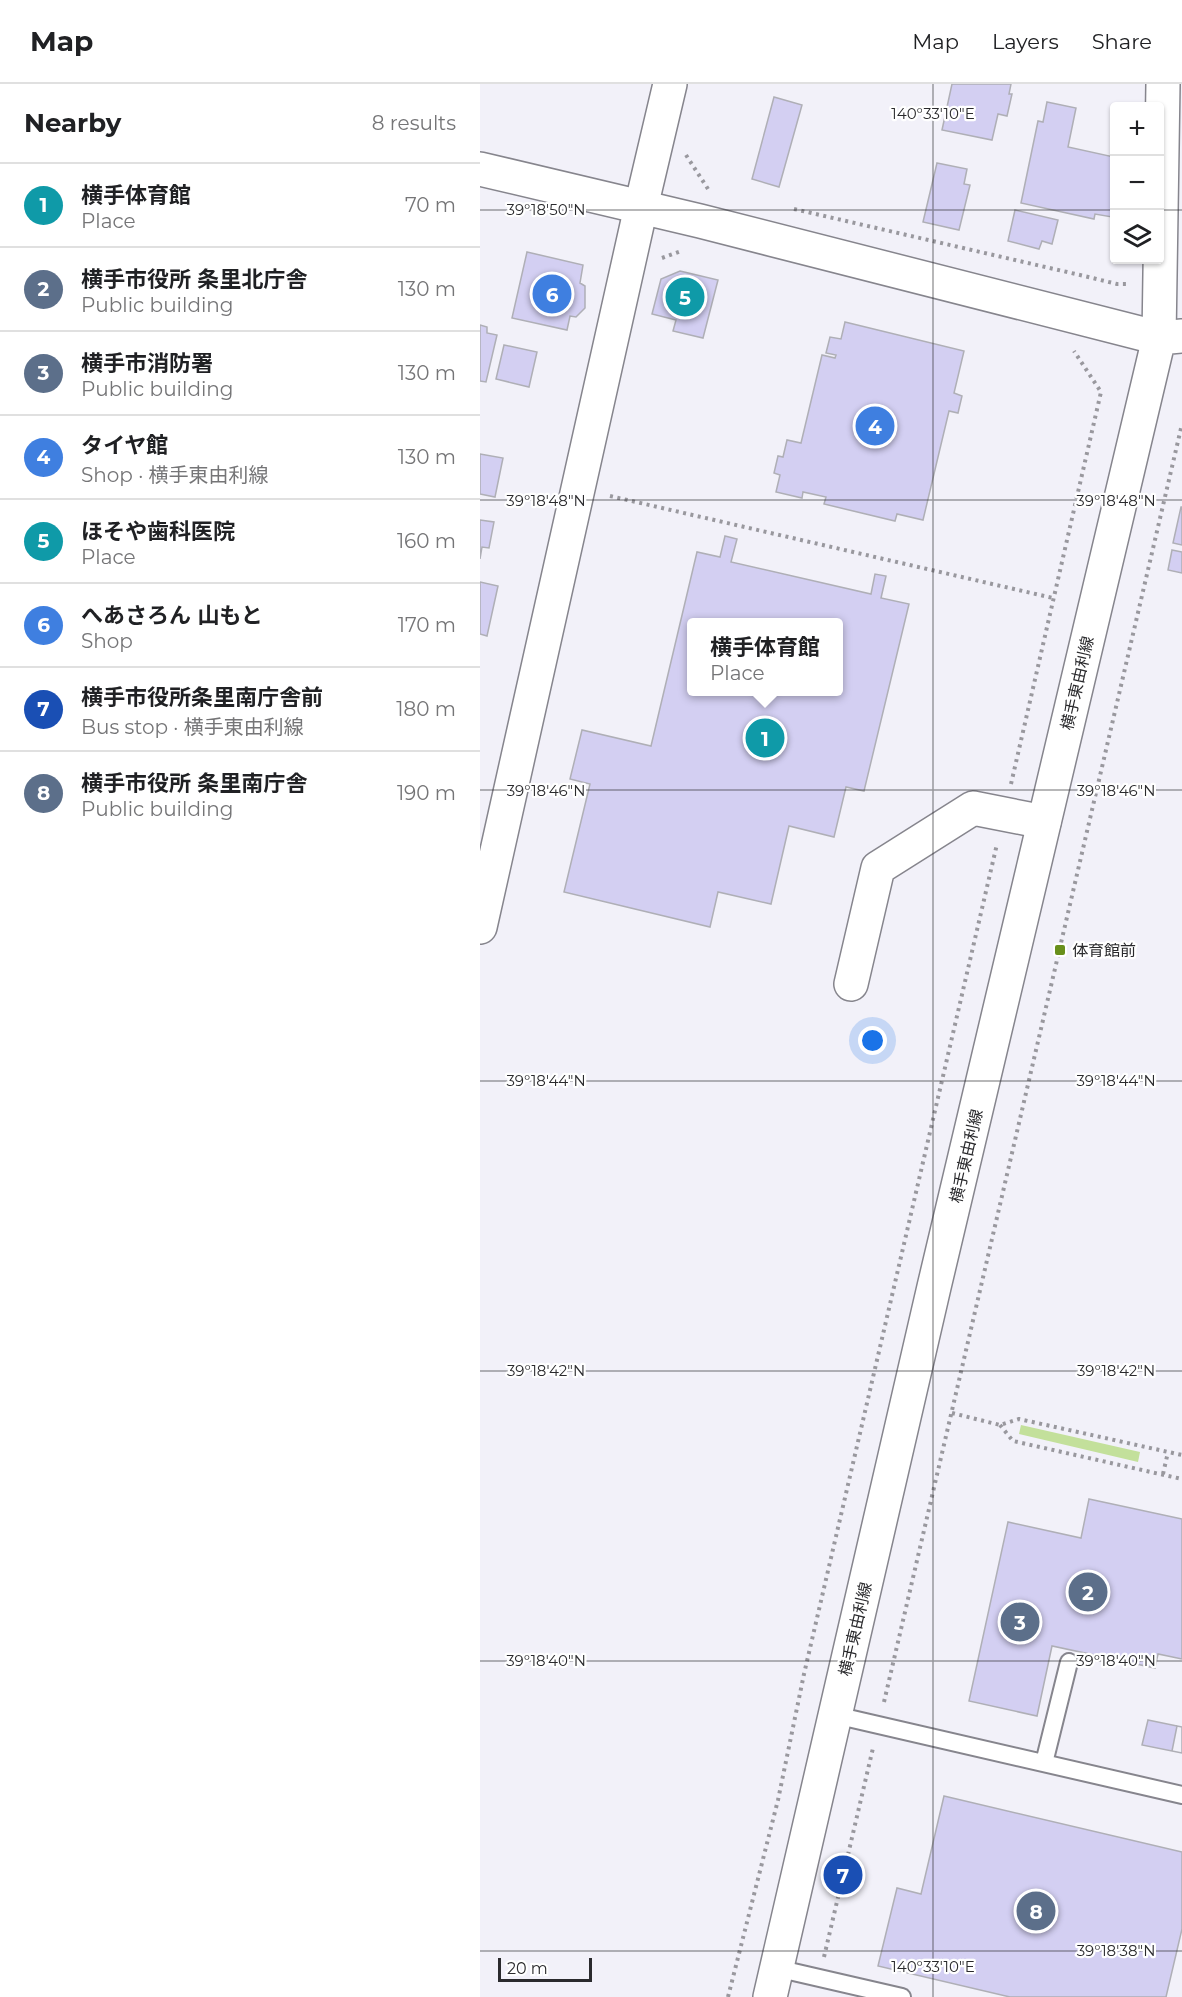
<!DOCTYPE html>
<meta charset="utf-8">
<style>
body{margin:0;font-family:Montserrat,"Noto Sans JP",sans-serif;background:#f2f2f2;color:#202124}
.controls{position:absolute;right:18px;top:18px;display:grid;overflow:hidden;border-radius:6px;box-shadow:0 2px 4px #0004}
.controls button{width:54px;height:54px;display:grid;place-items:center;padding:0;border:0;border-bottom:2px solid #e0e0e0;background:#fff;color:#202124;font:30px sans-serif}
.scale{position:absolute;left:18px;bottom:15px;width:94px;box-sizing:border-box;padding-left:6px;border:3px solid #2a2a2d;border-top:0;font-size:16px;line-height:21px;white-space:nowrap;color:#2a2a2d;-webkit-text-stroke:4px #fff;paint-order:stroke}
.you{position:absolute;left:393px;top:957px;width:21px;height:21px;margin:-15px;border:4px solid #fff;border-radius:50%;background:#1a73e8;box-shadow:0 0 0 9px #1a73e833}
.badge{display:grid;place-items:center;width:39px;height:39px;border-radius:50%;background:#111827;color:#fff;font-size:20px;font-weight:700}
.pin{position:absolute;translate:-50% -50%;border:3px solid #fff;box-shadow:0 2px 6px #0006}
.popup{position:absolute;left:207px;top:534px;width:156px;height:78px;box-sizing:border-box;display:grid;place-content:center;border-radius:6px;background:#fff;filter:drop-shadow(0 2px 4px #0005);font-size:20px;white-space:nowrap;color:#757577}
.popup b{font-size:22px;color:#202124}
.popup::after{content:'';position:absolute;left:50%;top:100%;margin-left:-12px;border:12px solid transparent;border-top-color:#fff}
.list{margin:0;padding:0;list-style:none}
h2{display:flex;justify-content:space-between;align-items:center;height:78px;margin:0;padding:0 24px;font-size:26px}
h2 small{font-size:20px;font-weight:400;color:#757577}
.list li{display:grid;grid-template-columns:39px 1fr auto;gap:18px;align-items:center;box-sizing:border-box;height:84px;padding:0 24px;border-top:2px solid #e0e0e0}
.list b{display:block;font-size:22px;white-space:nowrap}
.list p{margin:0;font-size:20px;white-space:nowrap;color:#757577}
.list em{font-size:20px;font-style:normal;color:#757577}
.icon{flex:none;width:33px;height:33px;fill:none;stroke:currentColor;stroke-width:2;stroke-linecap:round;stroke-linejoin:round}
.map{position:relative;flex:none;width:702px;height:1913px;overflow:hidden}
header{display:flex;align-items:center;gap:36px;box-sizing:border-box;height:84px;padding:0 30px;background:#fff;border-bottom:2px solid #e0e0e0}
header strong{font-size:28px}
nav{display:flex;gap:33px;margin-inline-start:auto;font-size:21px}
main{display:flex}
aside{flex:1;background:#fff}
.map>svg:first-child{display:block}
</style>
<header>
<strong>Map</strong>
<nav><a>Map</a><a>Layers</a><a>Share</a></nav>
</header>
<main>
<aside>
<h2>Nearby<small>8 results</small></h2>
<ul class="list">
<li><span class="badge" style="background:#0f9aa8">1</span><div><b>横手体育館</b><p>Place</p></div><em>70 m</em></li>
<li><span class="badge" style="background:#5c6f8a">2</span><div><b>横手市役所 条里北庁舎</b><p>Public building</p></div><em>130 m</em></li>
<li><span class="badge" style="background:#5c6f8a">3</span><div><b>横手市消防署</b><p>Public building</p></div><em>130 m</em></li>
<li><span class="badge" style="background:#3f7fe0">4</span><div><b>タイヤ館</b><p>Shop · 横手東由利線</p></div><em>130 m</em></li>
<li><span class="badge" style="background:#0f9aa8">5</span><div><b>ほそや歯科医院</b><p>Place</p></div><em>160 m</em></li>
<li><span class="badge" style="background:#3f7fe0">6</span><div><b>へあさろん 山もと</b><p>Shop</p></div><em>170 m</em></li>
<li><span class="badge" style="background:#1a4fb4">7</span><div><b>横手市役所条里南庁舎前</b><p>Bus stop · 横手東由利線</p></div><em>180 m</em></li>
<li><span class="badge" style="background:#5c6f8a">8</span><div><b>横手市役所 条里南庁舎</b><p>Public building</p></div><em>190 m</em></li>
</ul>
</aside>
<div class="map">
<svg width="702" height="1913" viewBox="0 0 702 1913">
<rect width="100%" height="100%" fill="#f2f1f9"/>
<path fill="#c3e09b" d="M541 1341 660 1368 658 1378 539 1350Z"/>
<path fill="#d3cff2" stroke="#afafb6" stroke-width="1.5" fill-rule="evenodd" d="M472 0H531L529 10H532L527 32 518 30 512 56 462 46Z
M294 13 322 21 299 103 272 95Z
M567 18 596 24 588 63 634 73V123L632 133 615 130 614 135 541 119 558 37 563 38Z
M457 79 487 85 484 100 490 101 479 146 443 138Z
M535 126 578 136 572 160 562 157 559 165 528 157Z
M47 168 103 181 100 199 105 202V224L96 233 90 232 87 246 32 234Z
M200 187 238 196 223 254 193 247 196 236 172 230 181 195Z
M365 238 484 267 474 309 482 312 478 329 469 327 443 436 417 430 415 437 344 420 346 413 323 408 322 414 296 408 300 391 294 389 298 372 303 373 307 356 321 359 342 271 355 274 356 271 346 269 350 253 361 255Z
M0 241 7 243V249L17 251 6 298 0 297Z
M24 261 57 268 49 303 16 295Z
M0 370 23 374 15 413 0 410Z
M701 423H702V461L693 459Z
M0 436 14 438 9 464 2 463 0 475Z
M245 452 257 455 251 478 391 510 395 490 406 492 401 514 429 520 384 707 366 703 354 753 309 742 291 820 238 808 230 843 84 808 110 700 90 695 102 646 171 662 217 468 240 473ZM212 538H358V608H212Z
M692 466 702 468V489L688 486Z
M0 498 18 502 7 552 0 550Z
M609 1415 702 1435V1575L678 1570 675 1584 572 1562 557 1632 489 1617 528 1438 601 1454Z
M668 1636 702 1643V1669L662 1661Z
M697 1642 702 1643V1669L692 1667Z
M464 1712 702 1768V1845L686 1913H530L398 1882 417 1804 441 1810Z"/>
<g fill="none" stroke-linecap="round" stroke-linejoin="round">
<defs>
<path id="service" d="M355 1631 702 1711
M564 1679 589 1578
M296 1884 422 1913"/>
<path id="minor" d="M679 254 683 0
M0 843 161 123 190 0
M371 900 398 784 493 724 564 738"/>
<path id="tertiary" d="M0 85 220 137 679 254"/>
<path id="primary" d="M290 1913 454 1203 679 254 702 252"/>
</defs>
<use href="#service" stroke="#86858d" stroke-width="20"/>
<use href="#minor" stroke="#86858d" stroke-width="36"/>
<use href="#tertiary" stroke="#86858d" stroke-width="36"/>
<use href="#primary" stroke="#86858d" stroke-width="36"/>
<path stroke="#99989e" stroke-width="4" stroke-dasharray="3 4.5" stroke-linecap="butt" d="M206 71 228 105
M314 125 600 191 637 200H649
M182 174 201 167
M130 412 573 514
M531 700 621 308 594 267
M472 1329 520 1341 539 1335 702 1371
M520 1341 533 1357 702 1395
M683 1390 688 1368
M404 1618 702 340
M344 1873 393 1664
M248 1913 298 1716 324 1590 517 760"/>
<use href="#service" stroke="#fff" stroke-width="16"/>
<use href="#minor" stroke="#fff" stroke-width="33"/>
<use href="#tertiary" stroke="#fff" stroke-width="33"/>
<use href="#primary" stroke="#fff" stroke-width="33"/>
</g>
<path fill="none" stroke="#2a2a2d" stroke-width="1.5" stroke-opacity="0.45" d="M453 0V1913M0 126H634M680 126H702M0 416H702M0 706H702M0 997H702M0 1287H702M0 1577H702M0 1867H702"/>
<rect fill="#688f1b" stroke="#fff" stroke-width="2" x="574" y="860" width="12" height="12" rx="3"/>
<g text-anchor="middle" stroke-width="4.5" stroke-linejoin="round" paint-order="stroke">
<g font-size="16" fill="#2a2a2d" stroke="#fff">
<text transform="translate(597 599) rotate(-77)" y="6">横手東由利線</text>
<text transform="translate(486 1072) rotate(-77)" y="6">横手東由利線</text>
<text transform="translate(375 1545) rotate(-77)" y="6">横手東由利線</text>
</g>
<g font-size="16" fill="#2a2a2d" stroke="#fff" text-anchor="start">
<text x="592" y="872">体育館前</text>
</g>
</g>
<g font-size="15" text-anchor="middle" fill="#2a2a2d" stroke="#fff" stroke-width="4.5" stroke-linejoin="round" paint-order="stroke">
<text x="453" y="35">140°33'10"E</text>
<text x="66" y="131">39°18'50"N</text>
<text x="66" y="422">39°18'48"N</text>
<text x="636" y="422">39°18'48"N</text>
<text x="66" y="712">39°18'46"N</text>
<text x="636" y="712">39°18'46"N</text>
<text x="66" y="1002">39°18'44"N</text>
<text x="636" y="1002">39°18'44"N</text>
<text x="66" y="1292">39°18'42"N</text>
<text x="636" y="1292">39°18'42"N</text>
<text x="66" y="1582">39°18'40"N</text>
<text x="636" y="1582">39°18'40"N</text>
<text x="636" y="1872">39°18'38"N</text>
<text x="453" y="1888">140°33'10"E</text>
</g>
</svg>
<div class="controls">
<button>+</button>
<button>−</button>
<button><svg class="icon" aria-label="layers" viewBox="0 0 24 24"><path d="M12 4l9 5-9 5-9-5zM3 14l9 5 9-5"/></svg></button>
</div>
<div class="scale">20 m</div>
<div class="you"></div>
<div class="pin badge" style="left:285px;top:654px;background:#0f9aa8">1</div>
<div class="popup"><b>横手体育館</b>Place</div>
<div class="pin badge" style="left:608px;top:1508px;background:#5c6f8a">2</div>
<div class="pin badge" style="left:540px;top:1538px;background:#5c6f8a">3</div>
<div class="pin badge" style="left:395px;top:342px;background:#3f7fe0">4</div>
<div class="pin badge" style="left:205px;top:213px;background:#0f9aa8">5</div>
<div class="pin badge" style="left:72px;top:210px;background:#3f7fe0">6</div>
<div class="pin badge" style="left:363px;top:1791px;background:#1a4fb4">7</div>
<div class="pin badge" style="left:556px;top:1827px;background:#5c6f8a">8</div>
</div>
</main>
